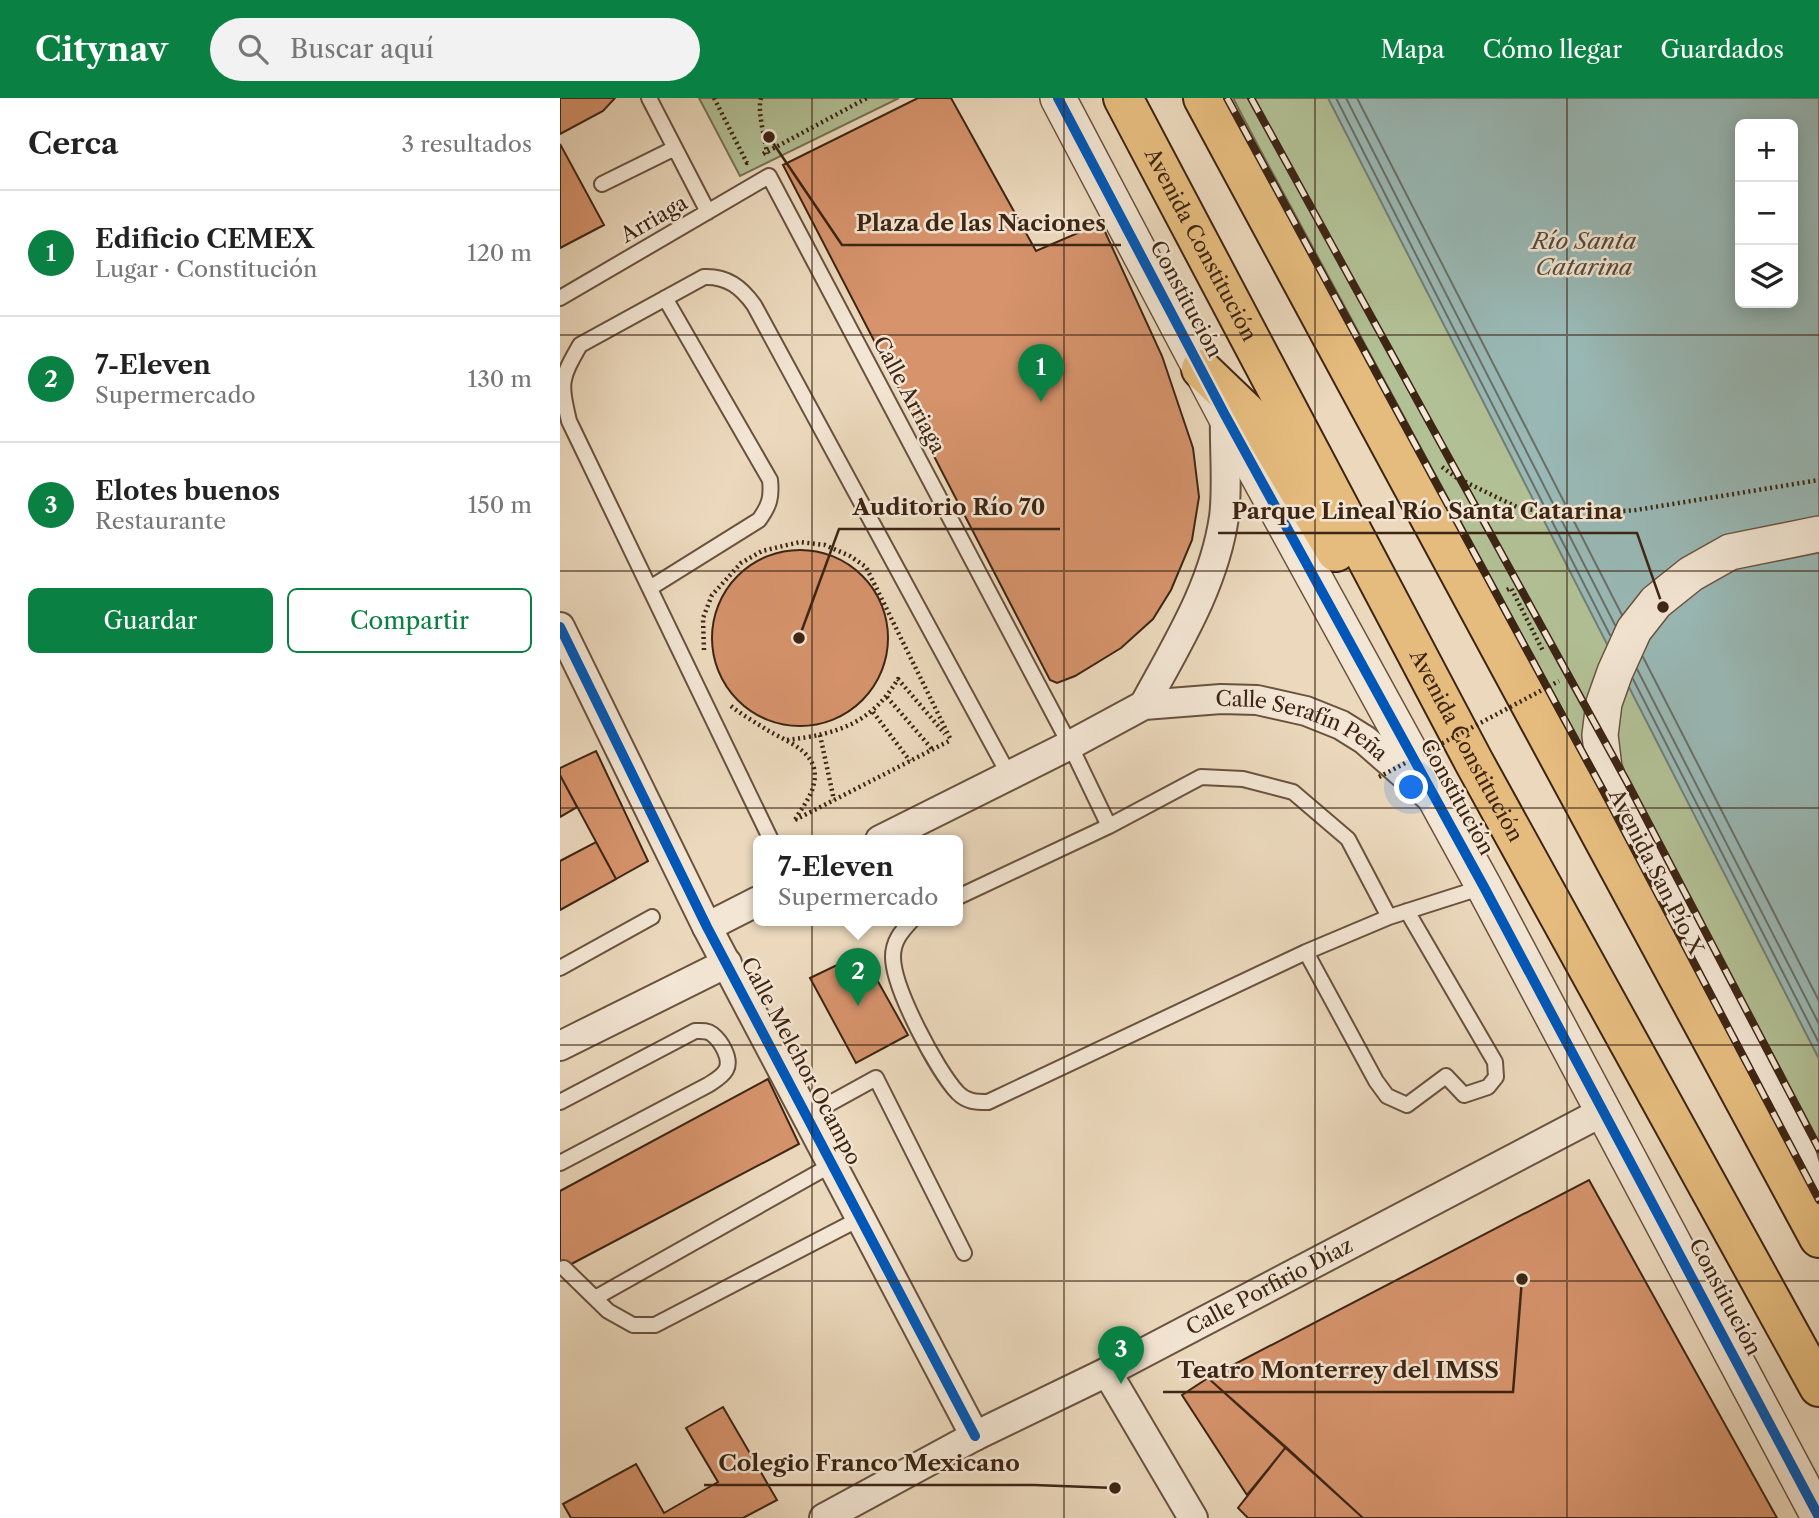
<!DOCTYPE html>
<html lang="es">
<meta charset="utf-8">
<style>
body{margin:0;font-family:"Libre Caslon Text",serif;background:#f2f2f2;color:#222}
.controls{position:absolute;right:21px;top:21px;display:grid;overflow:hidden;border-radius:10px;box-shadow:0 4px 18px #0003}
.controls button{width:63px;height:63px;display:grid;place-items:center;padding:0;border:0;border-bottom:2px solid #e0e0e0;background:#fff;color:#222;font:35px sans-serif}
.you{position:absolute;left:852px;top:690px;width:24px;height:24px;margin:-18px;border:5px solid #fff;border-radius:50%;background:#1a73e8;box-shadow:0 0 0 10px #1a73e833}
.badge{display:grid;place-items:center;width:46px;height:46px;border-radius:50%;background:#0b8043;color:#fff;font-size:23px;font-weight:700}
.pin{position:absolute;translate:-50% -58px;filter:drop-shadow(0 2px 4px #0008)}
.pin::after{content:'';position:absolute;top:37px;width:24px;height:21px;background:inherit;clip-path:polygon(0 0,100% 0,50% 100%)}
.popup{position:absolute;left:193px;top:737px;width:210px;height:91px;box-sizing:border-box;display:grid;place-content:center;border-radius:10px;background:#fff;filter:drop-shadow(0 2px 5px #0005);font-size:23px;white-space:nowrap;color:#767676}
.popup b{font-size:26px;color:#222}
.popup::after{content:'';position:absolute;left:50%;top:100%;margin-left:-14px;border:14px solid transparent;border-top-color:#fff}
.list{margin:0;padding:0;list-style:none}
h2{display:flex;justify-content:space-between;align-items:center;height:91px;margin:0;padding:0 28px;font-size:30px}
h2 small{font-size:23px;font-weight:400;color:#767676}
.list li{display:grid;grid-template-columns:46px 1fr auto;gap:21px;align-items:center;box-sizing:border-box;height:126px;padding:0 28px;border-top:2px solid #e0e0e0}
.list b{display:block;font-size:26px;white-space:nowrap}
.list p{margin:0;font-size:23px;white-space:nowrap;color:#767676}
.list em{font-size:23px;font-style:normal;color:#767676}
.actions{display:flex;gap:14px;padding:21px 28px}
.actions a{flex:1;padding:16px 0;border:2px solid #0b8043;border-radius:10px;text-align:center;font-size:24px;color:#0b8043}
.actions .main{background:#0b8043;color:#fff}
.icon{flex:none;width:38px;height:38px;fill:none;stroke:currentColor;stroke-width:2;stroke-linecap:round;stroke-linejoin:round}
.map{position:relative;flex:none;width:1259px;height:1420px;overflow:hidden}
header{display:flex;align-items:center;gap:42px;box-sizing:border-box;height:98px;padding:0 35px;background:#0b8043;color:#fff}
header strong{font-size:33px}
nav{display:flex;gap:38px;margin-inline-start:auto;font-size:24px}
.search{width:490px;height:63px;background:#f2f2f2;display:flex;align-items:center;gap:18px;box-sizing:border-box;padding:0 24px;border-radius:38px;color:#767676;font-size:26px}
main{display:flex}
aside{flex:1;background:#fff}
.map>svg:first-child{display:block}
</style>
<header>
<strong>Citynav</strong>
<div class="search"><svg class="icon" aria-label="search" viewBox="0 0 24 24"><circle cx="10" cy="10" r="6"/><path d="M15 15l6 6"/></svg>Buscar aquí</div>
<nav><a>Mapa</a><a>Cómo llegar</a><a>Guardados</a></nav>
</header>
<main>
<aside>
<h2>Cerca<small>3 resultados</small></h2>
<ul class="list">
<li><span class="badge">1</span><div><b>Edificio CEMEX</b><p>Lugar · Constitución</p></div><em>120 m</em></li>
<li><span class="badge">2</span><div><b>7-Eleven</b><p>Supermercado</p></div><em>130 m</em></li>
<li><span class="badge">3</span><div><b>Elotes buenos</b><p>Restaurante</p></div><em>150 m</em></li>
</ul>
<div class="actions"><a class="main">Guardar</a><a>Compartir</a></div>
</aside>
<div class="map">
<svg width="1259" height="1420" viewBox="0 0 1259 1420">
<rect width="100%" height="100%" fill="#ecd9bd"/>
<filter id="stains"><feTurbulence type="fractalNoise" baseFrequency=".00286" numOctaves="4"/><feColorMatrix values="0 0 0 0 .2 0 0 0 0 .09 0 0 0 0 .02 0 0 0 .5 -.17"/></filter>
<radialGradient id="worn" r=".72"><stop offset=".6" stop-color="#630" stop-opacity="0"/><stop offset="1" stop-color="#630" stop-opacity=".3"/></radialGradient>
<path fill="#b2c095" stroke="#787254" stroke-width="2" fill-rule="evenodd" d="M139 0H339L180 78Z
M673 0H1259V1088L704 59ZM1180 26H1233V205H1180Z"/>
<path fill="#99b9b6" stroke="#747e75" stroke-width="2" fill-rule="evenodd" d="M768 0H1259V961ZM1180 26H1233V205H1180Z"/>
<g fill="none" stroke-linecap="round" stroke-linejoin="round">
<path stroke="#6b6f65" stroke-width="2" d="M776 0 1050 537
M786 0 1055 527
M797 0 1062 517
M1083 559 1259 903
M1077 571 1259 926
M1073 581 1259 945"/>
</g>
<path fill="#d6936c" stroke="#3d2514" stroke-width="2" d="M0 0H55L43 13 0 36Z
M358 0H391L476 153 541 125 602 258 633 350 639 399 632 442 611 492 593 521 561 550 515 578 497 585 490 582 223 67Z
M0 46 44 127 0 150Z
M152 540a88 88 0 1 1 176 0a88 88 0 1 1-176 0Z
M36 653 88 763 56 781 0 677V670Z
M0 677 17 709 0 719Z
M36 744 56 781 0 812V763Z
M302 855 348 937 296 965 250 880Z
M208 981 239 1046 0 1172V1093Z
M1029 1082 1217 1420H803L648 1280Z
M648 1280 726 1349 687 1397 622 1297Z
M163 1309 217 1402 183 1420H11L3 1406 76 1366 104 1415 158 1384 126 1330Z
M726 1349 803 1420H688L678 1410Z"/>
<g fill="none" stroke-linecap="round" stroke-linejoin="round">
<defs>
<path id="service" d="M89 0 148 114
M42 86 115 50
M0 200 209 78 510 647 549 728
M90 490 199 422C209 408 212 400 210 382L105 200
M211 742 9 323C0 284 0 282 20 247L144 179C167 178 181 189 194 207L449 677
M398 799 549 728 641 679 683 681 733 694 788 741 829 819
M352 822C341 834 333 843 333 859 333 890 377 973 398 995 407 1004 416 1004 428 1004L746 854 829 819 923 789
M746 854 816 983 827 998 847 1007 886 978 904 997 928 989 936 979 935 964 847 813
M0 870 92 819
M0 1004 135 933C141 933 147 932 152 936 161 943 172 961 166 972 162 979 154 983 148 987L0 1065
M247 1018 316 980 404 1155
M4 1170 48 1213 73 1227H95L301 1120
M35 1200 273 1066"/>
<g id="minor">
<path d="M0 529 147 829 415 1338"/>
<path d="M584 607C616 548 654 488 664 419 668 389 664 348 665 317"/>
<path id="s1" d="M320 742 510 647 584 607 661 601 697 602 746 613 781 627 805 642 869 698"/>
<path d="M147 829 198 803"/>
<path d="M0 948 167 865"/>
<path d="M547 1274 633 1420"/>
<path id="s2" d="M264 1420 415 1338 547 1274 1044 1013"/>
</g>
<path id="tertiary" d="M498 0 665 317 924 789 1259 1419
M1255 1114 1238 1055 1207 984 1055 700 1044 670 1040 637 1044 605 1055 574 1074 532 1096 504 1131 476 1170 454 1259 436"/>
<g id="trunk">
<path id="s3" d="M563 0 914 664 1259 1289"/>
<path d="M643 0 1259 1140"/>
<path d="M641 271 688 316 711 346 776 454"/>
</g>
</defs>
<use href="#service" stroke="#69523e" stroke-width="18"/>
<use href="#minor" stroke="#69523e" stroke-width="32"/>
<use href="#tertiary" stroke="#69523e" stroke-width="38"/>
<use href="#trunk" stroke="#3d2514" stroke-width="42"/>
<path stroke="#3d2514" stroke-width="4.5" stroke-dasharray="2 3.5" stroke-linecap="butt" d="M154 0 187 65 189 64
M201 0C197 14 205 39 207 56
M203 56 307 0
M882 369 897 380 959 410 1011 417 1076 412 1259 382
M947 492 951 490 983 553
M144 552 143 520 152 497 181 465 202 453 240 444 265 447 290 458 306 469 391 642
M327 599 372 651
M171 608C182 617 195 624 207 632 230 645 263 656 253 689 250 701 240 712 235 722
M313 614 350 663
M260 637 274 702
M227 642C277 636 311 626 338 581L385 636
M235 722 391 642"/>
<use href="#service" stroke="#f3e6d4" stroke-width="14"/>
<use href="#minor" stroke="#f3e6d4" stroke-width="28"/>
<use href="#tertiary" stroke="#f3e6d4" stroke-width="35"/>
<use href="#trunk" stroke="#e6bc7e" stroke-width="38"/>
<defs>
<path id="rail" d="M667 0 1045 696 1259 1102
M691 0 1067 684 1259 1051"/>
</defs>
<use href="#rail" stroke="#3d2514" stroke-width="8"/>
<use href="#rail" stroke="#f3e6d4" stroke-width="5" stroke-dasharray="16" stroke-linecap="butt"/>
<path stroke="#3d2514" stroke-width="4.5" stroke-dasharray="2 3.5" stroke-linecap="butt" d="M819 679 999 583"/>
<defs>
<path id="cycleway" d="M498 0 665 317 924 789 1259 1419
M0 529 147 829 415 1338"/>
</defs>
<use href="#cycleway" stroke="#f3e6d4" stroke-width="15"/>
<use href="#cycleway" stroke="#0057b8" stroke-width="10"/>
</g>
<path fill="none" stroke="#3d2514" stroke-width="2" stroke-opacity="0.55" d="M252 0V1420M504 0V1420M755 0V1420M1007 0V1420M0 237H1259M0 473H1259M0 710H1259M0 947H1259M0 1183H1259"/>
<g text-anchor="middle" stroke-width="5" stroke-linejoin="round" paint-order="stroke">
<g font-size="21" fill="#3d2514" stroke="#f3e6d4">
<text transform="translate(94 121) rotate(-30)" y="7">Arriaga</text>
<text dy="7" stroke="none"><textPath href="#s3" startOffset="166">Avenida Constitución</textPath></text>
<text transform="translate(626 201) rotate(62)" y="7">Constitución</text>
<text transform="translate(349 297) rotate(62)" y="7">Calle Arriaga</text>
<text dy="7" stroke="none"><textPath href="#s1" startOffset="460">Calle Serafín Peña</textPath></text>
<text dy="7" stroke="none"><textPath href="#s3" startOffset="733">Avenida Constitución</textPath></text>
<text transform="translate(897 699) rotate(61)" y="7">Constitución</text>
<text transform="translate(1096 774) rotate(63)" y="7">Avenida San Pío X</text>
<text transform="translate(241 963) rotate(62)" y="7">Calle Melchor Ocampo</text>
<text dy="7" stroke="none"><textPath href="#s2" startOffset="502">Calle Porfirio Díaz</textPath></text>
<text transform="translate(1165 1199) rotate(62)" y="7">Constitución</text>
</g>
<g font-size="23" font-style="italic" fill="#544a3c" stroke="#f3e6d4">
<text x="1024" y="151">Río Santa<tspan x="1024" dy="26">Catarina</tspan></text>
</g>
</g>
<path fill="none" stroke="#3d2514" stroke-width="2.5" d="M209 39L282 147H561M239 540L279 431H500M1103 509L1077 435H658M962 1181L953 1294H603M555 1390L474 1387H144"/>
<g fill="#3d2514" stroke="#f3e6d4" stroke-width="2.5">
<circle cx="209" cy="39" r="7"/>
<circle cx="239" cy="540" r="7"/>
<circle cx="1103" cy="509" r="7"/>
<circle cx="962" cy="1181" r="7"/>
<circle cx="555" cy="1390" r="7"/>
</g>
<g font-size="23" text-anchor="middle" font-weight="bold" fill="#3d2514" stroke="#f3e6d4" stroke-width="5" stroke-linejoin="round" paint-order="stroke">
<text x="421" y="133">Plaza de las Naciones</text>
<text x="389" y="417">Auditorio Río 70</text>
<text x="867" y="421">Parque Lineal Río Santa Catarina</text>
<text x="778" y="1280">Teatro Monterrey del IMSS</text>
<text x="309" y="1373">Colegio Franco Mexicano</text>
</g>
<rect width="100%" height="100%" filter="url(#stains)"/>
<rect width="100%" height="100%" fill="url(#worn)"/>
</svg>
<div class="controls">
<button>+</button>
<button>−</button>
<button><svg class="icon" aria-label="layers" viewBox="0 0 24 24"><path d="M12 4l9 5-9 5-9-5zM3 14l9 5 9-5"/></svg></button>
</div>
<div class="you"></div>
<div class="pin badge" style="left:481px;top:304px">1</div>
<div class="pin badge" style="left:298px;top:908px">2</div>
<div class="popup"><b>7-Eleven</b>Supermercado</div>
<div class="pin badge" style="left:561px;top:1286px">3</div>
</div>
</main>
